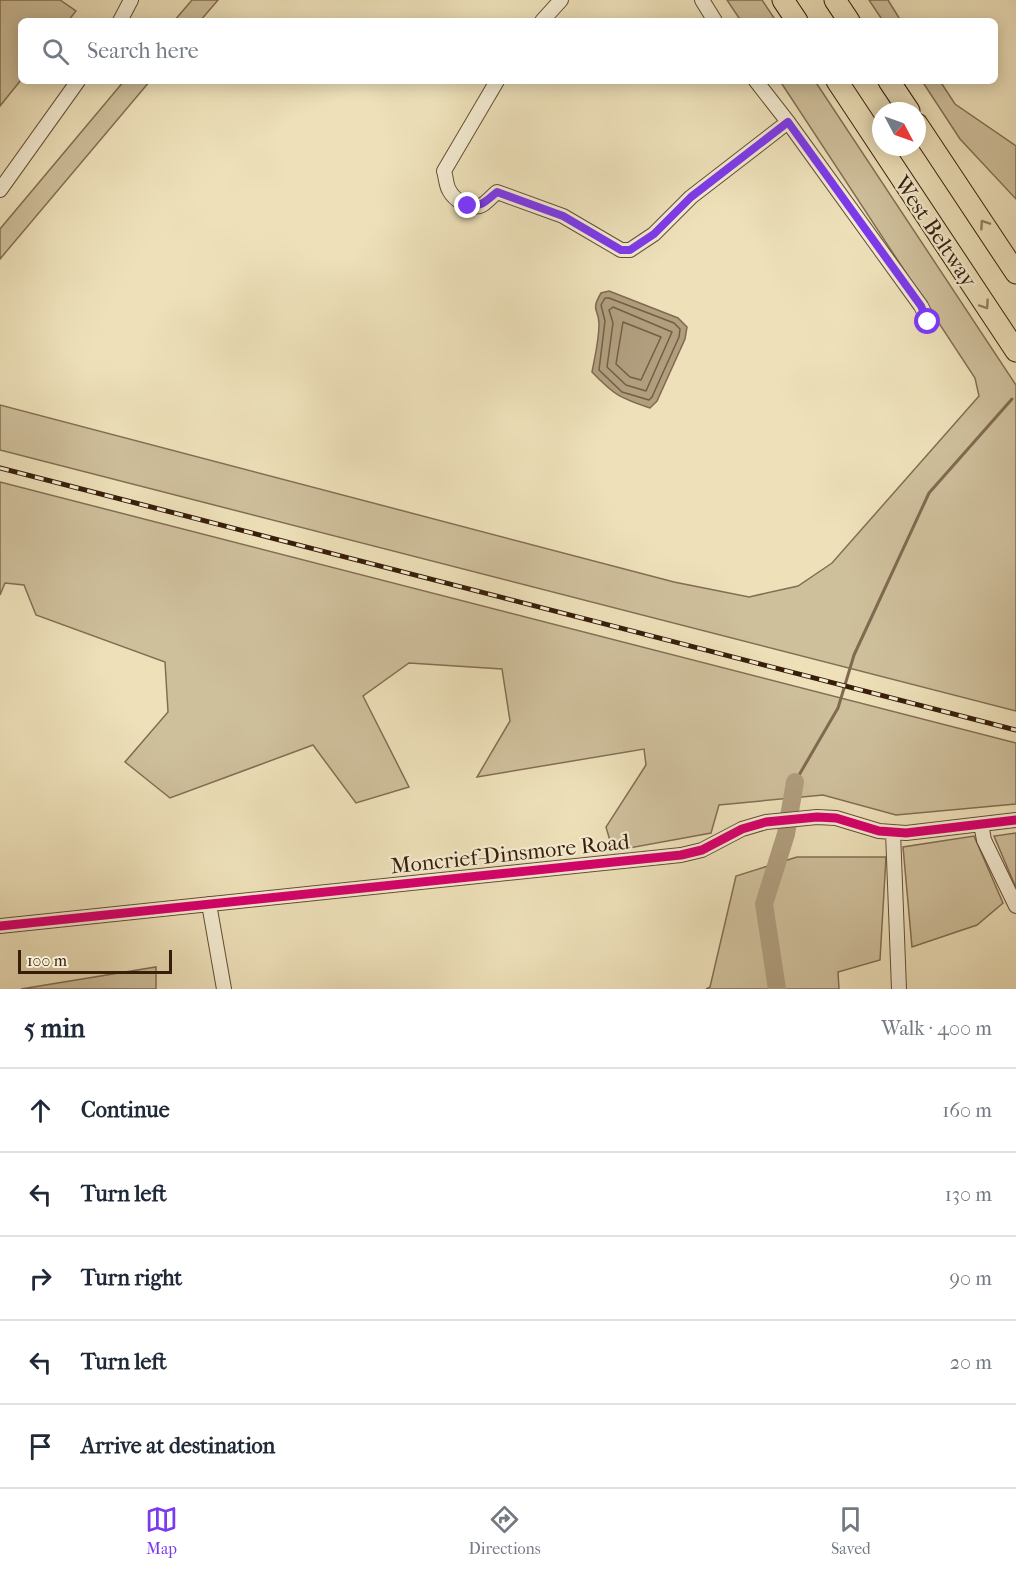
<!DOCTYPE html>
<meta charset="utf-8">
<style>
body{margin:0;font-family:"IM FELL French Canon",serif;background:#f2f2f3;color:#1f2937}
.compass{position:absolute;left:872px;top:102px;width:54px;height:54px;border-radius:50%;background:#fff;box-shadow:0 3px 15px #0003;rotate:131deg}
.scale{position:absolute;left:18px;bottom:15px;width:154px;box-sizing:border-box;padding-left:6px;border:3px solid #371d0a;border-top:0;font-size:16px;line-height:21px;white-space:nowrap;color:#371d0a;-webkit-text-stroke:4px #f4ecd2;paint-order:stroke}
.stop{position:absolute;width:18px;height:18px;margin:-14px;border:4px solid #7c3aed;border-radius:50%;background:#fff}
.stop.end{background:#7c3aed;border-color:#fff;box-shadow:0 2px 6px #0008}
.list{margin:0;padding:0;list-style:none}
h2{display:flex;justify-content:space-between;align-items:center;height:78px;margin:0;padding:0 24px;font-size:26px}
h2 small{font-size:20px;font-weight:400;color:#747a83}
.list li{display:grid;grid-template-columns:39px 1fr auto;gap:18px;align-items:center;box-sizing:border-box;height:84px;padding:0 24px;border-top:2px solid #e0e1e3}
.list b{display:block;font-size:22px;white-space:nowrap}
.list em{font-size:20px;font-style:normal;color:#747a83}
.icon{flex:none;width:33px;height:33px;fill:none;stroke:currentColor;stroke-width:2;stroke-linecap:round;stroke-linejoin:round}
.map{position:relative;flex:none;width:1016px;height:989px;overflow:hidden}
.search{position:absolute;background:#fff;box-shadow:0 3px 15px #0003;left:18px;right:18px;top:18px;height:66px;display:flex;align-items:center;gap:15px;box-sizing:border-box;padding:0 21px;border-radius:9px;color:#747a83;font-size:22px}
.sheet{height:498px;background:#fff}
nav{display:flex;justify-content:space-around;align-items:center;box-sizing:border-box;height:84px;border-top:2px solid #e0e1e3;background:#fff;font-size:16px;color:#747a83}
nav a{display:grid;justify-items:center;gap:3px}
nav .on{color:#7c3aed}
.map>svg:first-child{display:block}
</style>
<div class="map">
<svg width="1016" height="989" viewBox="0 0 1016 989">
<rect width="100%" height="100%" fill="#eee1ba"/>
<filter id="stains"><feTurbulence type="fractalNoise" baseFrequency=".00333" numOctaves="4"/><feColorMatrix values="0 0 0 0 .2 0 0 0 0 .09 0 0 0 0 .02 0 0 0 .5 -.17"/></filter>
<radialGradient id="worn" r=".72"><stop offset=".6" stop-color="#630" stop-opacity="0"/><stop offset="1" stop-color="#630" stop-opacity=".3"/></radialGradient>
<path fill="#cfc09c" stroke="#836e53" stroke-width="1.5" d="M0 0H60L76 11 68 21H21V80L0 106Z
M192 0H218L200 21H174Z
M727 0H762L776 21H741Z
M869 0H888L901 21H883Z
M124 81H150L0 259V229Z
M780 81H815L1016 385V711L0 450V405L674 582 749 597 798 586 832 563 979 396 975 378Z
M922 81H940L955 104 1016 146V199L960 139Z
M0 482 1016 743V804L896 815 823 795 719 805 711 833 613 851 606 827 646 765 644 749 477 777 510 721 502 669 409 663 363 696 409 787 356 803 313 745 170 798 125 762 168 712 165 662 36 615 24 585 5 583 0 595Z
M1016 833V888L994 836Z
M974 836 1003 903 977 925 912 947 903 847Z
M797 857H886L880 960 838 972 839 989H706L710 987 736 876Z
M156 967V989H21Z"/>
<path fill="#b09e7e" stroke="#806a50" stroke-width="1.5" d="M609 291 678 318 687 327 685 339 657 401 650 408C620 398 614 395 592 372 595 356 599 340 599 324 599 308 590 312 601 293Z"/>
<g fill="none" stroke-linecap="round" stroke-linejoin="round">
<path stroke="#745e44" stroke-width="1.5" d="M605 298H609L674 323 680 329 679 337 652 397 649 400 622 392 599 370 605 321 601 305Z
M613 307 672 332 646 391 626 385 607 367 613 323 609 310Z
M623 322 661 337 641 380 630 377 616 364Z"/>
<path stroke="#806a50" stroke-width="3" d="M795 782 838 708 854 655 929 493 1012 399"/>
<path stroke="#b09e7e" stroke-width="18" d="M777 989 764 904 786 834 795 782"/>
<defs>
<path id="minor" d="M702 0 715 21
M120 21 131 0
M542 21 561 0
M497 81 444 171C446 177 446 185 449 190 454 200 471 211 482 205 487 202 492 196 497 192L563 216 621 250H630L654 234 691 197 788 122 756 81
M788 122 921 306 929 322
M0 190 78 81
M981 824 984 840 1016 906
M893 832 899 989
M209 904 224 989
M0 926 681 855 702 850 742 829 766 822 817 817 836 818 879 831 906 833 1016 820"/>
<path id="highway" d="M783 0 797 21
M835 0 849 21
M837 81 1016 351
M889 81 909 111
M917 124 1016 273"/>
</defs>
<use href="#minor" stroke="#654e36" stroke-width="16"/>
<use href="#highway" stroke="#371d0a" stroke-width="23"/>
<use href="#minor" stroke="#f4ecd2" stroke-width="14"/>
<use href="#highway" stroke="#eee1ba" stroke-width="21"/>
<defs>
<path id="rail" d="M0 468 1016 730"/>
</defs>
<use href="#rail" stroke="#371d0a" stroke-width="5"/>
<use href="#rail" stroke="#f4ecd2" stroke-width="3" stroke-dasharray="9" stroke-linecap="butt"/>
<defs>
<path id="cycleway" d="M0 926 681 855 702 850 742 829 766 822 817 817 836 818 879 831 906 833 1016 820"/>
</defs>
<use href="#cycleway" stroke="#f4ecd2" stroke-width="13"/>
<use href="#cycleway" stroke="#d6006c" stroke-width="9"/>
</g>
<defs><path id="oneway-chevron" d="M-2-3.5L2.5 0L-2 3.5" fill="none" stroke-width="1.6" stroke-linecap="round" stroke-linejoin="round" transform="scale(1.5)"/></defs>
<g stroke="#927f62">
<use href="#oneway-chevron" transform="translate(984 224) rotate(-124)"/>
<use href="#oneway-chevron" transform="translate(985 305) rotate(56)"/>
</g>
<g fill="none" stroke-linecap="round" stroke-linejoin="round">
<path stroke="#7c3aed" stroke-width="8" d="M468 206C482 207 487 200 497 192L563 216 621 250H630L654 234 691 197 788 122 921 306 928 322"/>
</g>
<g text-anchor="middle" stroke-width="4.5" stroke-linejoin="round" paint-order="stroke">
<g font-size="22" fill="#371d0a" stroke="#f4ecd2">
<text transform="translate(936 231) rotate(56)" y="8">West Beltway</text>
<text transform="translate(510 853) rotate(-6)" y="8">Moncrief-Dinsmore Road</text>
</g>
</g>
<rect width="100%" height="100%" filter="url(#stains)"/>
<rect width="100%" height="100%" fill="url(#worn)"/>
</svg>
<svg class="compass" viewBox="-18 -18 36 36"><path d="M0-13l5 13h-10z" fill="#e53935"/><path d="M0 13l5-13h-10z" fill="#747a83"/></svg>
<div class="scale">100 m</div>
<div class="stop" style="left:928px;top:322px"></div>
<div class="stop end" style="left:468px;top:206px"></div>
<div class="search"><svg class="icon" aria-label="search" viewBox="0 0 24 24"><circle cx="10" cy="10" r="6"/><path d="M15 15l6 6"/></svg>Search here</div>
</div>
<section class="sheet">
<h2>5 min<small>Walk · 400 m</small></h2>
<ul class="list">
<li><svg class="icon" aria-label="ahead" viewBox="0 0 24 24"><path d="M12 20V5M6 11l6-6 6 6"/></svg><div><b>Continue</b></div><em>160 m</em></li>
<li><svg class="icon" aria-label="left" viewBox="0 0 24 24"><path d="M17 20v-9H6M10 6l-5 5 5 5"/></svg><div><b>Turn left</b></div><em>130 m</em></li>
<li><svg class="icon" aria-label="right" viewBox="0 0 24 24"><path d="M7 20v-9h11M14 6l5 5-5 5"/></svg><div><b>Turn right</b></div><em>90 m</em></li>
<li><svg class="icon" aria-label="left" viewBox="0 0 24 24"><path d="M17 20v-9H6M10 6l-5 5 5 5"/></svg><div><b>Turn left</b></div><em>20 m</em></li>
<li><svg class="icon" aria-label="arrive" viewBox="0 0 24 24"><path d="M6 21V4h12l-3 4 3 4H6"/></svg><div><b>Arrive at destination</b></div></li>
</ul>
</section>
<nav>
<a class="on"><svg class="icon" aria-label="map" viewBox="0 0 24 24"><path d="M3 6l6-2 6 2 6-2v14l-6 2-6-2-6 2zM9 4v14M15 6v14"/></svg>Map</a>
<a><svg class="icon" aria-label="directions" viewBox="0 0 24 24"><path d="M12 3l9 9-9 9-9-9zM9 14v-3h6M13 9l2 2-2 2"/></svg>Directions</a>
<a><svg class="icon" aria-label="saved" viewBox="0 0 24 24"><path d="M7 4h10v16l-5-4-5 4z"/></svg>Saved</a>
</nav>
